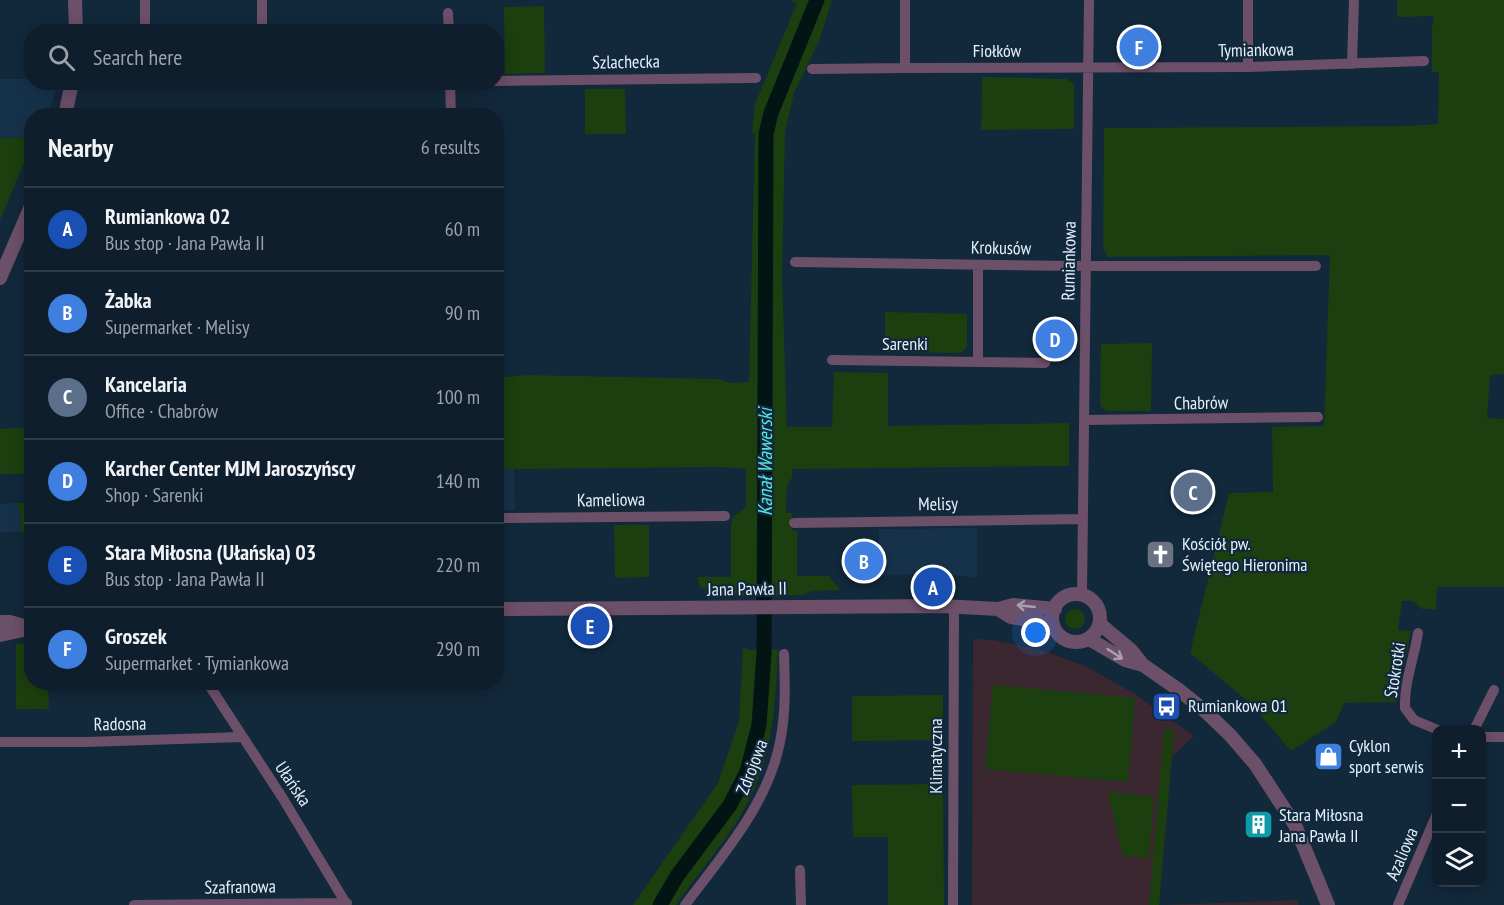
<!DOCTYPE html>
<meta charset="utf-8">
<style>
body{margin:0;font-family:"PT Sans Narrow",sans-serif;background:#1c2b38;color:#f1f3f6}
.controls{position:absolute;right:18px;bottom:18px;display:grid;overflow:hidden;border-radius:12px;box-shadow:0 3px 15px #0003}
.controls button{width:54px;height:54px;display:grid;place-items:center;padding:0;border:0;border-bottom:2px solid #2e3c48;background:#0e1e2c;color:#f1f3f6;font:30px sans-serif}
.you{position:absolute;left:1036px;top:633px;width:21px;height:21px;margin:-15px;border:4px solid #fff;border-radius:50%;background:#1a73e8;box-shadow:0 0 0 9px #1a73e833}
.badge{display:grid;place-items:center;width:39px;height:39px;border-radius:50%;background:#ea580c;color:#fff;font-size:20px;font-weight:700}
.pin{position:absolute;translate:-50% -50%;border:3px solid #fff;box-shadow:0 2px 6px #0006}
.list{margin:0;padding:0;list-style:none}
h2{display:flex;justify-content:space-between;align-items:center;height:78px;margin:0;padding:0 24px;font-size:26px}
h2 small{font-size:20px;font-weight:400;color:#9ba2a9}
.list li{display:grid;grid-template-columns:39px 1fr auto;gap:18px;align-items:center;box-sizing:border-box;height:84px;padding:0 24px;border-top:2px solid #2e3c48}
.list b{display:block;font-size:22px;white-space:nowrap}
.list p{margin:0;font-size:20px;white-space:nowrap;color:#9ba2a9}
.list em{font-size:20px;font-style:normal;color:#9ba2a9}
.icon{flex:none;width:33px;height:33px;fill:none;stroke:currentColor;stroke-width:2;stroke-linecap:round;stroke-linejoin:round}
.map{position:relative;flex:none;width:1504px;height:905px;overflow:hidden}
.search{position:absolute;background:#0e1e2c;box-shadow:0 3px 15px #0003;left:24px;top:24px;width:480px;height:66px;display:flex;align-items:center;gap:15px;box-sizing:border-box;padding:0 21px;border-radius:24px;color:#9ba2a9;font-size:22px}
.panel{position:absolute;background:#0e1e2c;box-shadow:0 3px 15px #0003;left:24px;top:108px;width:480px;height:582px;border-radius:24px}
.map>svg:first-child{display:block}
</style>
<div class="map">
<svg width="1504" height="905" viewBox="0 0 1504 905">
<rect width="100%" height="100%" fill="#12283b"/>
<path fill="#16324a" d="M0 79H31L32 82 58 83 48 115 32 116 31 137 0 138Z
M496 469H514L515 510H497Z
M17 503 20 509 21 532H0V504Z
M977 528V577L919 574 879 576V529Z
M1258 816 1267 831 1256 837 1248 823Z"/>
<path fill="#3a272f" d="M973 639 993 640 1042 650 1087 667 1132 692 1194 736 1172 757 1159 905H972Z
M1297 900 1299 905H1161Z"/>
<path fill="#1c3f0f" d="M792 0H832L819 41 794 93 785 132 782 277 787 427H832L834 372 888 373V426L1069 423V466L792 469V477L787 487 786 513H792V531H797V576H829L840 590 811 591 804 595C774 595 727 601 700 587L697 577H731V525L733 517 746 507V469L722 467 497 469 496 378 527 375 717 379 731 383 749 382 755 133H752L755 104 797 3 791 2Z
M1397 0H1504V374L1490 375 1487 418 1504 419V587H1437L1436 609H1422L1413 601H1402L1398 630 1411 631 1406 657 1396 680V702L1344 703 1336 722 1291 751 1250 703 1190 653 1229 493 1273 492 1272 427 1324 426 1330 255 1108 257 1103 249 1104 128 1406 126 1438 124 1439 72H1432V28L1434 16 1397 17Z
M544 6 545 73 505 74 504 7Z
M982 77 1067 79 1074 84V129L981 130Z
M585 89H625L626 134H585Z
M31 137V147L0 220V138Z
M885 312 967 314V347L961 353 885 352Z
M1152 343 1151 411H1106L1100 405 1101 344Z
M31 427V474H0V429Z
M17 503H31V532H21L20 509Z
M614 525H649V577L615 578Z
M1065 619a10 10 0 1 1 20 0a10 10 0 1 1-20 0Z
M16 644H31L32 682 48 683 49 709H16Z
M743 647 749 650 778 649C776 701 773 751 750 798 731 837 700 870 676 905H633L718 783 739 721Z
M993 685 1135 698 1128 782 985 769Z
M943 695V740L852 741V696Z
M1164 729 1174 730 1159 905H1149Z
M943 784 944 905H888V837H853L852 785Z
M1108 792 1154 797 1149 858 1123 856Z"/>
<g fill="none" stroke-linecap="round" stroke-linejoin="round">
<path stroke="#031414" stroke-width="15" d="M660 905 677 876 730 805 747 772 759 725 764 653 766 134 771 113 817 0"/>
<path stroke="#6c4f68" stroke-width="10" d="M145 0V32
M262 0V32
M905 0V68L1248 67 1424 61
M1248 0V67
M448 13 449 32
M1352 64 1354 0
M812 69 905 68
M496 81 756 78
M450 82 451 116
M72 84 263 85 386 82
M795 262 1073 266H1316
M978 265V361
M832 360 1045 363
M1084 420 1318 417
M496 518 725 516
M794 523 1083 519
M1082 595 1089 0
M1418 633C1414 659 1404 682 1405 708L1414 720 1438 730
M207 682 282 797 347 905
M1474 730 1494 690
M1482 737H1504
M0 742H86L241 737
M800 870 801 905
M134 905 347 903
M685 905C722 856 768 804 780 742 786 713 785 684 784 654
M953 905 954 606
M1398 905 1436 816"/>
<path stroke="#6c4f68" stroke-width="14" d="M75 0 76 32
M65 116 72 82
M0 278 32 204
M1052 618a24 24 0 1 1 48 0a24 24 0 1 1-48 0Z
M496 609 942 606 998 609 1013 605 1055 609
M998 609 1011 617 1053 624
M0 622H10L30 628
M1100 624 1131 650 1143 665 1179 690 1205 711 1230 735 1255 764 1295 825 1328 905
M0 635 32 628
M1089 639 1125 660 1143 665"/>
</g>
<defs><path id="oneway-shaft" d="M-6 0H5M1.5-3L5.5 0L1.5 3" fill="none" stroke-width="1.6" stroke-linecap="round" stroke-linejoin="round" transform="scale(1.5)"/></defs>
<g stroke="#a8a0b2">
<use href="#oneway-shaft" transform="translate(1026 606) rotate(-174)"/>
<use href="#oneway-shaft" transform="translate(1115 654) rotate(33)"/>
</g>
<defs>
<symbol id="church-square" viewBox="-11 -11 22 22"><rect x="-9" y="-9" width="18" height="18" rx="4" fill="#6b7280" stroke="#12283b"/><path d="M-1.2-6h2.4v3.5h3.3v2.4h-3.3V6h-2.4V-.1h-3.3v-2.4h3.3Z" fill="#fff"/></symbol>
<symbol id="bus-square" viewBox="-11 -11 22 22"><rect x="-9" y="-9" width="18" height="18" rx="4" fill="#1a4fb4" stroke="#12283b"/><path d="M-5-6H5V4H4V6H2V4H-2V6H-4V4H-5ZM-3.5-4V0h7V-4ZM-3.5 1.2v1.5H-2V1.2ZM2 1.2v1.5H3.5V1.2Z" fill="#fff"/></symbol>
<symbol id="shop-square" viewBox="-11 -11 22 22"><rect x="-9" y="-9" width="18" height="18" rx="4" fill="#3f7fe0" stroke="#12283b"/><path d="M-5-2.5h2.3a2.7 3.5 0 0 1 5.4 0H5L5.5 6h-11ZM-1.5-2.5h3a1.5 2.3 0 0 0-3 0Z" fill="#fff"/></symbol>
<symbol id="building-square" viewBox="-11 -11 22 22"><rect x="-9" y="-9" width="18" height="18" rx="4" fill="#0f9aa8" stroke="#12283b"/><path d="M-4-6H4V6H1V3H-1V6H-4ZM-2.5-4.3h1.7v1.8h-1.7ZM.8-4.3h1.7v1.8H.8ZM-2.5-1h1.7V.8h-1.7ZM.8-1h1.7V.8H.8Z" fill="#fff"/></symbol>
</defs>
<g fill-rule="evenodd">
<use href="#church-square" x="1144" y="538" width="33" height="33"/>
<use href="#bus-square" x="1150" y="690" width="33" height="33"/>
<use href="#shop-square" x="1312" y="740" width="33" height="33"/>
<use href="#building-square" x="1242" y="808" width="33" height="33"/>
</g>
<g text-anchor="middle" stroke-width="4.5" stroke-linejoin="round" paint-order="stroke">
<g font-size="18" fill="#e3f0fd" stroke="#12283b">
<text transform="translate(1256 50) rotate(-1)" y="6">Tymiankowa</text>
<text x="997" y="57">Fiołków</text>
<text transform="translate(626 62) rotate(-1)" y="6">Szlachecka</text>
<text transform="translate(1001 248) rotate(1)" y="6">Krokusów</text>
<text transform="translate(1069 261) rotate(-89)" y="6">Rumiankowa</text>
<text x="905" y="350">Sarenki</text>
<text transform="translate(1201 403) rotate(-1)" y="6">Chabrów</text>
<text transform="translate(611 500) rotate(-1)" y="6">Kameliowa</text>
<text transform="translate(938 504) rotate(-1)" y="6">Melisy</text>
<text transform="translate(747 589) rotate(-1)" y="6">Jana Pawła II</text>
<text transform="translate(1395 670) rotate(-81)" y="6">Stokrotki</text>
<text transform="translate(120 724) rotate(-1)" y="6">Radosna</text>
<text transform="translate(936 756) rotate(-90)" y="6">Klimatyczna</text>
<text transform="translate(752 767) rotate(-69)" y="6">Zdrojowa</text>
<text transform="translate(293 784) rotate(56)" y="6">Ułańska</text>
<text transform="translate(1402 854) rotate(-67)" y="6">Azaliowa</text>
<text transform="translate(240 887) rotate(-1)" y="6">Szafranowa</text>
</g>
<g font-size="18" fill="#e3f0fd" stroke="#12283b" text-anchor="start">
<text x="1182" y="550">Kościół pw.<tspan x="1182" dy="21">Świętego Hieronima</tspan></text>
<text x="1188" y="712">Rumiankowa 01</text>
<text x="1349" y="752">Cyklon<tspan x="1349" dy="21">sport serwis</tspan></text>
<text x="1279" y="821">Stara Miłosna<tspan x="1279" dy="21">Jana Pawła II</tspan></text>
</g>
<g font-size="20" font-style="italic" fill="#55e5e5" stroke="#12283b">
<text transform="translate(765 462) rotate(-90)" y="7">Kanał Wawerski</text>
</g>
</g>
</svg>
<div class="controls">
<button>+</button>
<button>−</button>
<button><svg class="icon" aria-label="layers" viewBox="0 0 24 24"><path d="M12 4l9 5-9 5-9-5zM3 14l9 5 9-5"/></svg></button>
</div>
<div class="you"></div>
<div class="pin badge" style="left:933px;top:587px;background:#1a4fb4">A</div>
<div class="pin badge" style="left:864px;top:561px;background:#3f7fe0">B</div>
<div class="pin badge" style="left:1193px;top:492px;background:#5c6f8a">C</div>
<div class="pin badge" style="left:1055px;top:339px;background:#3f7fe0">D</div>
<div class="pin badge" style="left:590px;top:626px;background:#1a4fb4">E</div>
<div class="pin badge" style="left:1139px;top:47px;background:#3f7fe0">F</div>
<div class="search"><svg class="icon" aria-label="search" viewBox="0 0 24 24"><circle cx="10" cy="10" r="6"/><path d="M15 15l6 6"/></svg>Search here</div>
<section class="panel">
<h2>Nearby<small>6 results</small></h2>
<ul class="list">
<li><span class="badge" style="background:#1a4fb4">A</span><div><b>Rumiankowa 02</b><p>Bus stop · Jana Pawła II</p></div><em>60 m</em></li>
<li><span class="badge" style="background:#3f7fe0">B</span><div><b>Żabka</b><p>Supermarket · Melisy</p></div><em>90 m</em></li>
<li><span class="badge" style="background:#5c6f8a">C</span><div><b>Kancelaria</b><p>Office · Chabrów</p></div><em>100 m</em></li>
<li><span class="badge" style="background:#3f7fe0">D</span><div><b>Karcher Center MJM Jaroszyńscy</b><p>Shop · Sarenki</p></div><em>140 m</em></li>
<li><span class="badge" style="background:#1a4fb4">E</span><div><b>Stara Miłosna (Ułańska) 03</b><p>Bus stop · Jana Pawła II</p></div><em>220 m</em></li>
<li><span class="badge" style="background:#3f7fe0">F</span><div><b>Groszek</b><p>Supermarket · Tymiankowa</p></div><em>290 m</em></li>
</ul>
</section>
</div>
